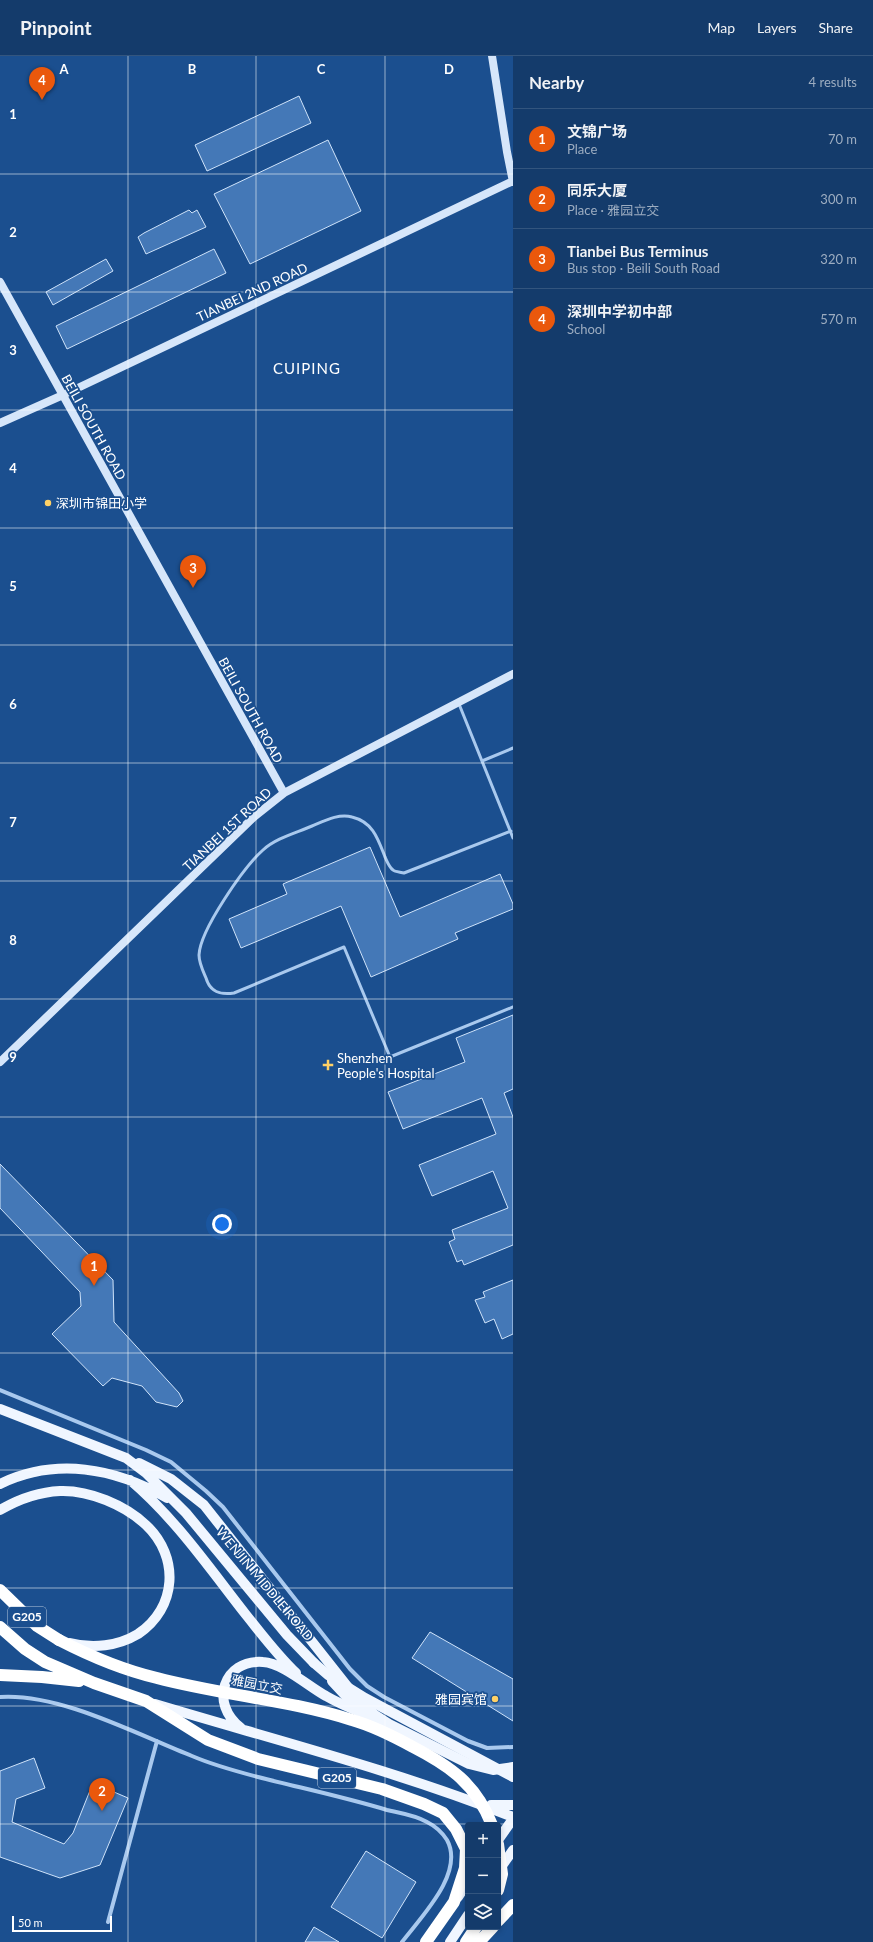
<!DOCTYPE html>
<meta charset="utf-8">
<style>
body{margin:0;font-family:Lato,"Noto Sans SC",sans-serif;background:#1d4271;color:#f1f3f6}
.controls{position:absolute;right:12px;bottom:12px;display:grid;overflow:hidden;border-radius:4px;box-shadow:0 2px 6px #0003}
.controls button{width:36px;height:36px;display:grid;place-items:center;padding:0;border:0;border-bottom:1px solid #33557e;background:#143b6b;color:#f1f3f6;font:20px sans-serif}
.scale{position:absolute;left:12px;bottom:10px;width:100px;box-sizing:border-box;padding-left:4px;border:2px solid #fff;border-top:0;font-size:11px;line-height:14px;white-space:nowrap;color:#fff;-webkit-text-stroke:3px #1b4f8f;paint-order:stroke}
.you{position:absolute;left:222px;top:1168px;width:14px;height:14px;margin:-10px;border:3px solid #fff;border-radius:50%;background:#1a73e8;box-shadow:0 0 0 6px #1a73e833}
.badge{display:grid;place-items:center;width:26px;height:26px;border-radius:50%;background:#ea580c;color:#fff;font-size:13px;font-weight:700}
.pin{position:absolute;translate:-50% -33px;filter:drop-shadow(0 1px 2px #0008)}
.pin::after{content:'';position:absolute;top:21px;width:14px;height:12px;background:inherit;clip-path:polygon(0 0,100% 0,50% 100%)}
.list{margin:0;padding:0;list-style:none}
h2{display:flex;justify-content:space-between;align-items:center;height:52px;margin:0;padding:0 16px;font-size:17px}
h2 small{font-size:13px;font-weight:400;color:#9dadc1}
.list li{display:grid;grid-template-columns:26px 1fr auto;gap:12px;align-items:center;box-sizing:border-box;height:60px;padding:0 16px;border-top:1px solid #33557e}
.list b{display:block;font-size:15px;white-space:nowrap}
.list p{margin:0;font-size:13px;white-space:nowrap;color:#9dadc1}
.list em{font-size:13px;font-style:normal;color:#9dadc1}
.icon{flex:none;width:22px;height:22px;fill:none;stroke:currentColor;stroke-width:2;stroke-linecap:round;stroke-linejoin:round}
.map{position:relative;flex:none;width:513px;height:1886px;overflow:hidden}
header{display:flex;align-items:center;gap:24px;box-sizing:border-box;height:56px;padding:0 20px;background:#143b6b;border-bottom:1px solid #33557e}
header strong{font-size:19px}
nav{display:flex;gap:22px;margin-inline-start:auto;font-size:14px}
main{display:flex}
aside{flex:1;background:#143b6b}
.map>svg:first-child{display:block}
</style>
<header>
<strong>Pinpoint</strong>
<nav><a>Map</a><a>Layers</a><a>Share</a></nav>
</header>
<main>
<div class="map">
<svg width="513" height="1886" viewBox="0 0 513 1886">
<rect width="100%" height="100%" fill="#1b4f8f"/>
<path fill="#4478b7" stroke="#cfe3fa" d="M299 40 311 67 207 115 195 89Z
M328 84 361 155 250 208 214 138Z
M189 154 192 157 197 154 206 171 146 198 138 181 144 177Z
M214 193 226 217 67 293 56 270Z
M106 203 113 215 53 249 46 236Z
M370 791 400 861 500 818 513 848V853L455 877 458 883 371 921 341 850 241 892 229 863 287 838 283 828Z
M513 959V1033L504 1037 513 1061V1189L464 1209 462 1204 457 1206 449 1186 455 1183 452 1174 508 1152 493 1115 432 1140 419 1109 496 1078 482 1042 403 1073 388 1036 465 1006 456 982Z
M0 1108 113 1224 114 1266 179 1337 183 1345 177 1351 156 1346 142 1330 112 1322 103 1330 52 1278 81 1250 80 1236 0 1152Z
M513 1224V1278L502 1283 494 1263 485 1267 475 1244 485 1241 483 1236Z
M430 1576 513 1623V1665L412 1602Z
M34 1702 45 1732 16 1743 12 1766 64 1788 73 1777 93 1727 128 1742 100 1809 60 1822 0 1801V1715Z
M366 1795 416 1826 382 1882 331 1851Z
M314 1871 339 1886H305Z"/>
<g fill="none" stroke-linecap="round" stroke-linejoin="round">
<path stroke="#a9c9ee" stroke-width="3" d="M459 648 513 782
M482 705 513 692
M511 775 404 817C401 816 395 816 393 814 389 811 387 805 385 801 378 783 373 766 352 761 339 757 324 765 312 770 296 777 276 782 263 794 244 811 200 874 199 899 199 907 203 915 206 922 210 936 220 939 234 937L344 891 390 1001 513 951"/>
<path stroke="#a9c9ee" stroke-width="4" d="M0 1334 146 1394 171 1406 206 1435 223 1451 350 1613 367 1630 384 1641 468 1685 487 1692 513 1691
M0 1641C60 1637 136 1678 192 1700 213 1709 235 1715 258 1721 301 1732 344 1741 387 1754 400 1757 415 1759 427 1766 435 1770 442 1776 447 1784 465 1817 421 1861 402 1886
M108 1866 157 1685"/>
<path stroke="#d6e6fa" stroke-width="8" d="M492 0 507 96 513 126
M0 226 284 737
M0 367 63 339 513 125
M0 1006 255 760 284 737 513 618"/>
<path stroke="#f0f6ff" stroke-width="10" d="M0 1353 126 1402 146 1417 186 1457 287 1579 314 1607
M139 1407 171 1423 204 1449 355 1640 375 1659 389 1668
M130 1424C176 1463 210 1513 247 1560 263 1580 278 1600 296 1617
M0 1428C56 1401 115 1412 167 1442
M0 1454C19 1443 38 1436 60 1435 89 1434 125 1449 146 1469 180 1501 177 1552 138 1578 118 1590 93 1593 70 1587
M155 1648C275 1684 397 1715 513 1761
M383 1665 469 1708 493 1714 513 1711
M241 1672C209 1648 223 1603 263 1606 283 1607 309 1631 326 1640 338 1647 350 1652 362 1657
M491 1749H513
M498 1784 513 1763
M499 1814 513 1794
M458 1841 468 1826
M450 1886 468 1859"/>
<path stroke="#fff" stroke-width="12" d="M0 1534 37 1570 59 1584
M0 1571 25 1593 45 1606 94 1627 146 1645 208 1684 258 1703 382 1733 424 1748 443 1757 456 1773 466 1793 465 1812 454 1846 426 1886
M0 1619 42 1621 79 1625
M466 1886 476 1871
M479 1886 493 1871"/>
<path stroke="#f0f6ff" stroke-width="10" d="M314 1607 328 1619 365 1642 513 1721
M332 1625 359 1654 381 1672"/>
<path stroke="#fff" stroke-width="12" d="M59 1584C90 1600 123 1614 157 1622 221 1639 289 1644 352 1664 373 1670 393 1680 413 1691 450 1710 476 1728 492 1769
M498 1788 502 1818 498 1834
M498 1865 513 1849"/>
</g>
<path fill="none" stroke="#fff" stroke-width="1" stroke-opacity="0.55" d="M128 0V1886M256 0V1886M385 0V1886M0 118H513M0 236H513M0 354H513M0 472H513M0 589H513M0 707H513M0 825H513M0 943H513M0 1061H513M0 1179H513M0 1297H513M0 1414H513M0 1532H513M0 1650H513M0 1768H513"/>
<g fill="#ffd166" stroke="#1b4f8f" stroke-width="1.5">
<circle cx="48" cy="447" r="4"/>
<path d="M326 1003h4v4h4v4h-4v4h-4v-4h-4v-4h4z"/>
<circle cx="495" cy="1643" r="4"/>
</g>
<g text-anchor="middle" stroke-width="3.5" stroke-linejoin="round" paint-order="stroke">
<g fill="#1b4f8f" stroke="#bbcadd" stroke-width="1">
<rect x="8" y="1551" width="38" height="20" rx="3"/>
<rect x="318" y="1712" width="38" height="20" rx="3"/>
</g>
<g font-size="12" font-weight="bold" fill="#fff">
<text x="27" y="1565">G205</text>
<text x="337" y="1726">G205</text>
</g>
<g font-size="13" fill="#fff" stroke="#1b4f8f">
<text transform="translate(252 236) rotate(-25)" y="5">TIANBEI 2ND ROAD</text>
<text transform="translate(94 371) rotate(61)" y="5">BEILI SOUTH ROAD</text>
<text transform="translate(251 654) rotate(61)" y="5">BEILI SOUTH ROAD</text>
<text transform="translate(227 773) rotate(-43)" y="5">TIANBEI 1ST ROAD</text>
<text transform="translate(265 1528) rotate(50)" y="5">WENJIN MIDDLE ROAD</text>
<text transform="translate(257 1628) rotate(11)" y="5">雅园立交</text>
</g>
<g font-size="13" fill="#fff" stroke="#1b4f8f" text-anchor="start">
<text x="56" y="452">深圳市锦田小学</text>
<text x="337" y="1007">Shenzhen<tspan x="337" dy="15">People's Hospital</tspan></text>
<text x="487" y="1648" text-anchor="end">雅园宾馆</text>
</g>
<g font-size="15" letter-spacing="1" fill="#fff" stroke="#1b4f8f">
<text x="307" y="318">CUIPING</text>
</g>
</g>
<g font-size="13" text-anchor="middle" font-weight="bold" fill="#fff" stroke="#1b4f8f" stroke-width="3.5" stroke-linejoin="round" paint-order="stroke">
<text x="64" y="18">A</text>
<text x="192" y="18">B</text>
<text x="321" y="18">C</text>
<text x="449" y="18">D</text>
<text x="13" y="63">1</text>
<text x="13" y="181">2</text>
<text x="13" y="299">3</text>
<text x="13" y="417">4</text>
<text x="13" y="535">5</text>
<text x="13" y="653">6</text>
<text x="13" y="771">7</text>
<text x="13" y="889">8</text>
<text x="13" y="1006">9</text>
</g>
</svg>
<div class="controls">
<button>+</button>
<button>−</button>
<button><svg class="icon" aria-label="layers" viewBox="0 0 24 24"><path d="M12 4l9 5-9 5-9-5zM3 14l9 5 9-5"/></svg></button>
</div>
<div class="scale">50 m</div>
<div class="you"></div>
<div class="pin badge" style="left:94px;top:1230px">1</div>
<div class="pin badge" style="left:102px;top:1755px">2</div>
<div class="pin badge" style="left:193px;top:532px">3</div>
<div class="pin badge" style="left:42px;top:44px">4</div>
</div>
<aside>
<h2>Nearby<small>4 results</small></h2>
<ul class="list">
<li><span class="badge">1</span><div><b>文锦广场</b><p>Place</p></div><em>70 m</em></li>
<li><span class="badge">2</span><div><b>同乐大厦</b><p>Place · 雅园立交</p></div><em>300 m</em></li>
<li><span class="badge">3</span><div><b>Tianbei Bus Terminus</b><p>Bus stop · Beili South Road</p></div><em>320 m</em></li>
<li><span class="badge">4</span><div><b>深圳中学初中部</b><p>School</p></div><em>570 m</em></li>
</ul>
</aside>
</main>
